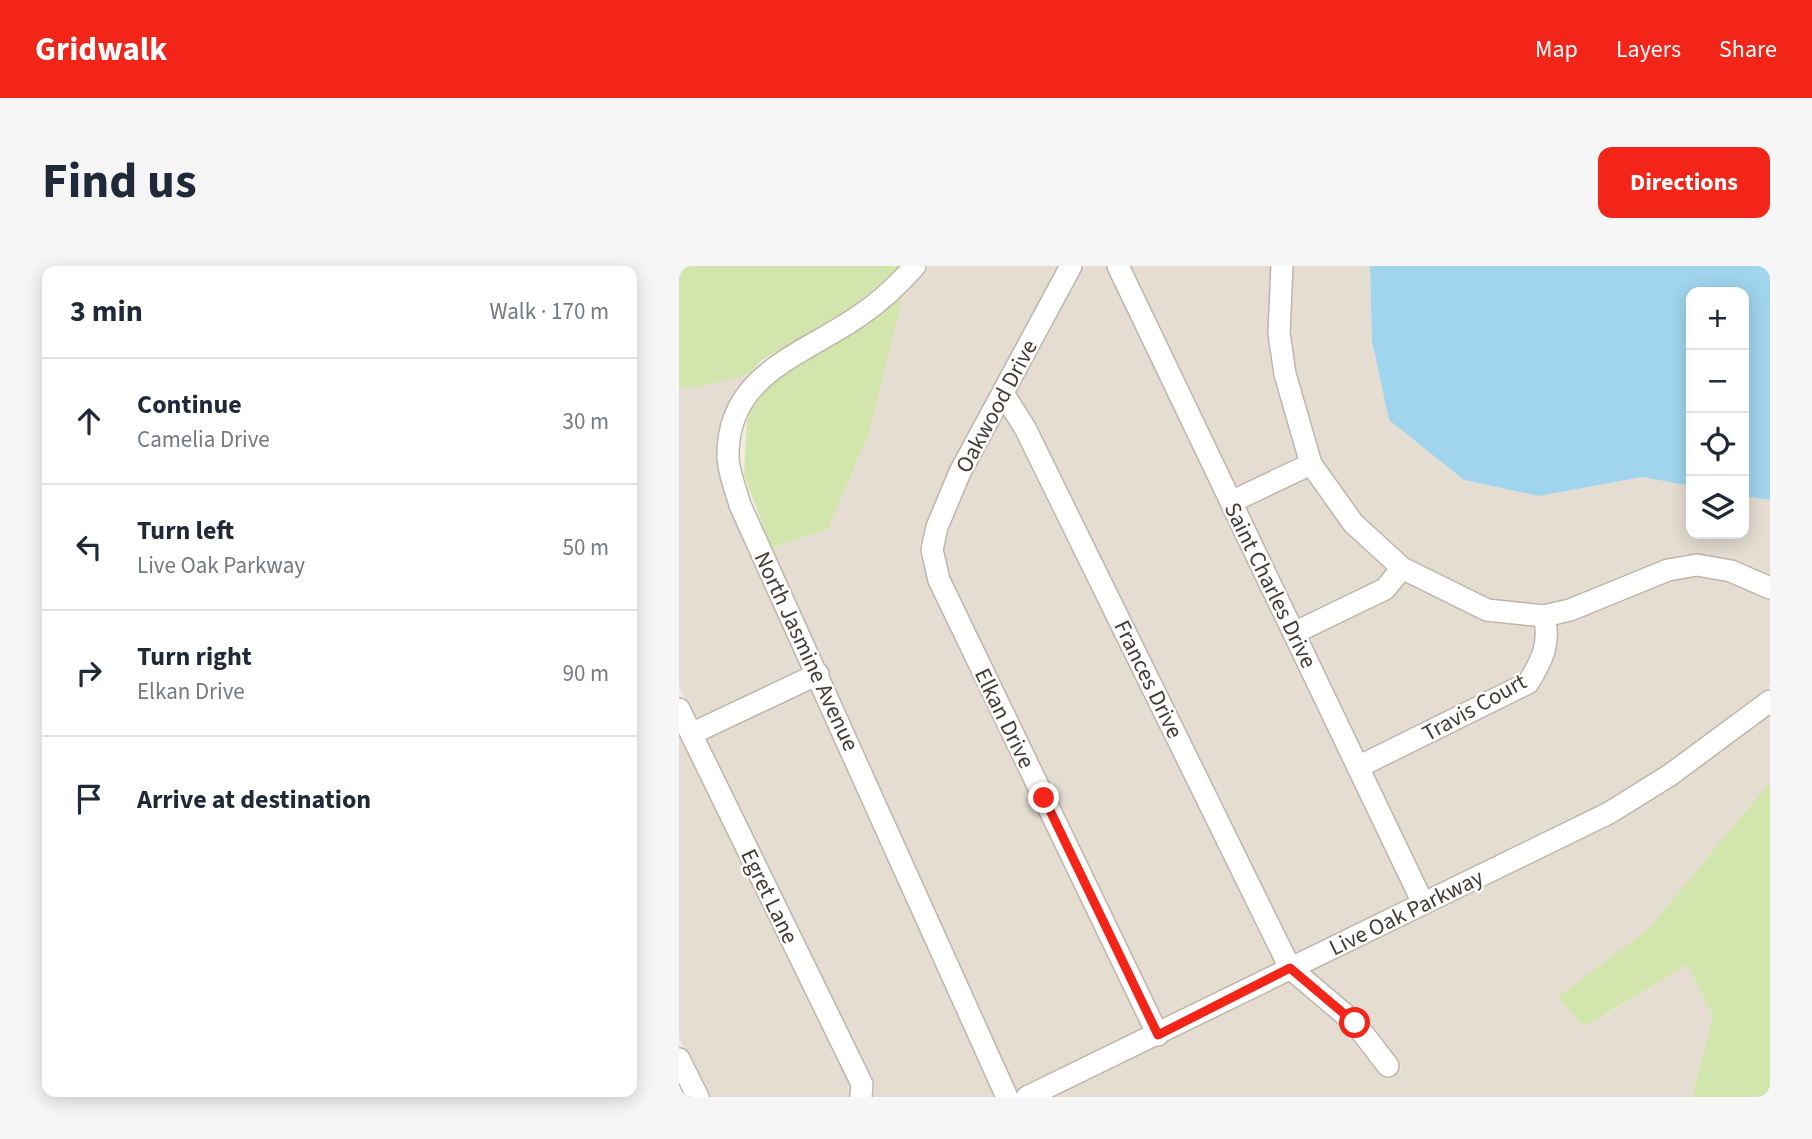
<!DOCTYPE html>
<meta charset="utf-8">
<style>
body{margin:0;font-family:"Source Sans 3",sans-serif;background:#f6f6f7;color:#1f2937}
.controls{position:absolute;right:21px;top:21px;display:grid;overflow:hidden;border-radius:14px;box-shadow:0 4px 18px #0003}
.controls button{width:63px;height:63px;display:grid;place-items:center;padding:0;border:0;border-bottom:2px solid #e0e1e3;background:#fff;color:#1f2937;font:35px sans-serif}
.stop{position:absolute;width:21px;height:21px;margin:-16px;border:5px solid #f32519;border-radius:50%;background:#fff}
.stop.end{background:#f32519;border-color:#fff;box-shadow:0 2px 7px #0008}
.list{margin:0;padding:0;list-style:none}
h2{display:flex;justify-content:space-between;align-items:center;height:91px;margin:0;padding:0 28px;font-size:30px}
h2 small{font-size:23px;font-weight:400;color:#747a83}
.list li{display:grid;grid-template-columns:46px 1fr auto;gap:21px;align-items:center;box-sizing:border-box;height:126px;padding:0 28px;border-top:2px solid #e0e1e3}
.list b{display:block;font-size:26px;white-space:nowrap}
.list p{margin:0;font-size:23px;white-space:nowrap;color:#747a83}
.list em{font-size:23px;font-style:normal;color:#747a83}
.icon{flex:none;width:38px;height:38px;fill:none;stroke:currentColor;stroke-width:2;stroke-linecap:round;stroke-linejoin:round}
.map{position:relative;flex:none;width:1091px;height:831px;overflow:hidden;border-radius:14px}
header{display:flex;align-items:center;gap:42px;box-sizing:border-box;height:98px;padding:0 35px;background:#f32519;color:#fff}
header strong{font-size:33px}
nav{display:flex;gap:38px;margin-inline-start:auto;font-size:24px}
.intro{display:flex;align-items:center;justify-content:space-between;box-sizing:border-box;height:168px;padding:0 42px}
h1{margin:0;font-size:49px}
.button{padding:18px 32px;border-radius:14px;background:#f32519;color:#fff;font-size:24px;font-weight:700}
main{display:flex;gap:42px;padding:0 42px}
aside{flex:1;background:#fff;border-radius:14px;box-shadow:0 4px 18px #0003}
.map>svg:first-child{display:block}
</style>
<header>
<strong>Gridwalk</strong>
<nav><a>Map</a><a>Layers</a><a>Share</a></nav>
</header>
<div class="intro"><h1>Find us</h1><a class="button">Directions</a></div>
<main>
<aside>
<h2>3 min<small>Walk · 170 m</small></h2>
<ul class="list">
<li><svg class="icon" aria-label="ahead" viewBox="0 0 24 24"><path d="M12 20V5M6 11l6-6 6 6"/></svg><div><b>Continue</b><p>Camelia Drive</p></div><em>30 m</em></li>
<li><svg class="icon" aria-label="left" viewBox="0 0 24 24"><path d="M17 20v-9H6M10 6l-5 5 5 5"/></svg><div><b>Turn left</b><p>Live Oak Parkway</p></div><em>50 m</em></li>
<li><svg class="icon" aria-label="right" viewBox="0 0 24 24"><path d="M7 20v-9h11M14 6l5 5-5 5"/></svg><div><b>Turn right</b><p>Elkan Drive</p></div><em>90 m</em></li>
<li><svg class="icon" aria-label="arrive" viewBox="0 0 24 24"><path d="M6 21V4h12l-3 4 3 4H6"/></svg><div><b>Arrive at destination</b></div></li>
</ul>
</aside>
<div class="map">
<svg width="1091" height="831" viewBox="0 0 1091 831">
<rect width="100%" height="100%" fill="#f1ece3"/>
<path fill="#e5ddd2" d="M251 0H380L317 119 310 123 313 127 272 200 249 256 244 275 241 276V291L244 293 466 763 336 825 92 282 149 263 190 167 224 29Z
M405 0H429L731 632 615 687 523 496 336 128Z
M450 0H593L619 191 556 221Z
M613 0H691L693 75 710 154 785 214 860 230 963 211 1012 220V268H1065V230L1091 234V311L1055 295 1018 288 985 294 888 334 863 339 810 333 728 293 681 249 641 194 616 107 610 67Z
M70 107 56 129 40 176 317 831H193L196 823 192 807H188L0 420V122L21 121Z
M325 148 597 696 483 754 269 311 263 285 268 266 290 212Z
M629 211 709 303 699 314 619 353 566 241Z
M1019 310 1050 315 1091 334V420L985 500 925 537 748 623 693 506 854 427 871 403 878 381V358L921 345 993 315Z
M727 316 805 354 858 360V375L842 408 683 486 629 373 711 333Z
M1091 450V516L968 664 879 731 906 761 1008 699 1034 751 1013 831H374L610 714 669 765 709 814 723 801 682 749 630 705 935 557 997 518Z
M0 466 173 820 170 831H30L0 771Z"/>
<path fill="#d1e5ad" d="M0 0H222L173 41 83 94 70 108 21 121 0 122Z
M224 29 190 167 149 263 92 282 65 208 68 154 74 141 95 113 185 60Z
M1091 516V831H1013L1034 751 1008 699 905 761 879 731 968 664Z"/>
<path fill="#a0d5ed" d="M691 0H1091V234L1065 230V26H1012V220L963 211 860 230 785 214 710 154 693 75Z"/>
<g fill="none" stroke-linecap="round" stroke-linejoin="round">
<defs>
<path id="minor" d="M236 0C219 19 201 36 180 50 124 89 47 108 49 192 50 208 57 224 61 239L328 831
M392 0 281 206 258 261 253 284 260 314 479 769
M439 0 744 637
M603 0 600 67 606 108 632 198 674 257 723 302 808 344 865 350 891 344 989 304 1018 299 1052 305 1091 322
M324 127 346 162 611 702 676 757 709 800
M552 236 632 198
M615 367 706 323 723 302
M0 443 183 818 182 831
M12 468 139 408
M679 501 849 417C863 395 872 376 865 350
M0 793 19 831
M348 831 930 547 991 509 1091 435"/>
</defs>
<use href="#minor" stroke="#bfb5a9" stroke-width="24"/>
<use href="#minor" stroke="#fff" stroke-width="21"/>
</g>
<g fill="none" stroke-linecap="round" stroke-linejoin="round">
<path stroke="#f32519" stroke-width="9" d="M365 532 479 769 611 702 676 757"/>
</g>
<g text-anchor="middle" stroke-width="5" stroke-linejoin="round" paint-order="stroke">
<g font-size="23" fill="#433b34" stroke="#fff">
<text transform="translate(317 140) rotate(-62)" y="8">Oakwood Drive</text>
<text transform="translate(592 319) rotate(64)" y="8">Saint Charles Drive</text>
<text transform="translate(128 385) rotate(65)" y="8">North Jasmine Avenue</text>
<text transform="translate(470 413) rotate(64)" y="8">Frances Drive</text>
<text transform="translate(795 441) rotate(-29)" y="8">Travis Court</text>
<text transform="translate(326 452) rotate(64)" y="8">Elkan Drive</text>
<text transform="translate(91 630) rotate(64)" y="8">Egret Lane</text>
<text transform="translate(727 646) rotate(-26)" y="8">Live Oak Parkway</text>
</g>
</g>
</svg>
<div class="controls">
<button>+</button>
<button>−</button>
<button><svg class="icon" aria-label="locate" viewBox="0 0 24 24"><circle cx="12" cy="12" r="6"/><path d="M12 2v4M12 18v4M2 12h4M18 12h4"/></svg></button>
<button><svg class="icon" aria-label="layers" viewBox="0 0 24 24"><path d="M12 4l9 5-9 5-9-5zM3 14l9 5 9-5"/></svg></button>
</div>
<div class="stop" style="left:676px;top:757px"></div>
<div class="stop end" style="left:365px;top:532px"></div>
</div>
</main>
